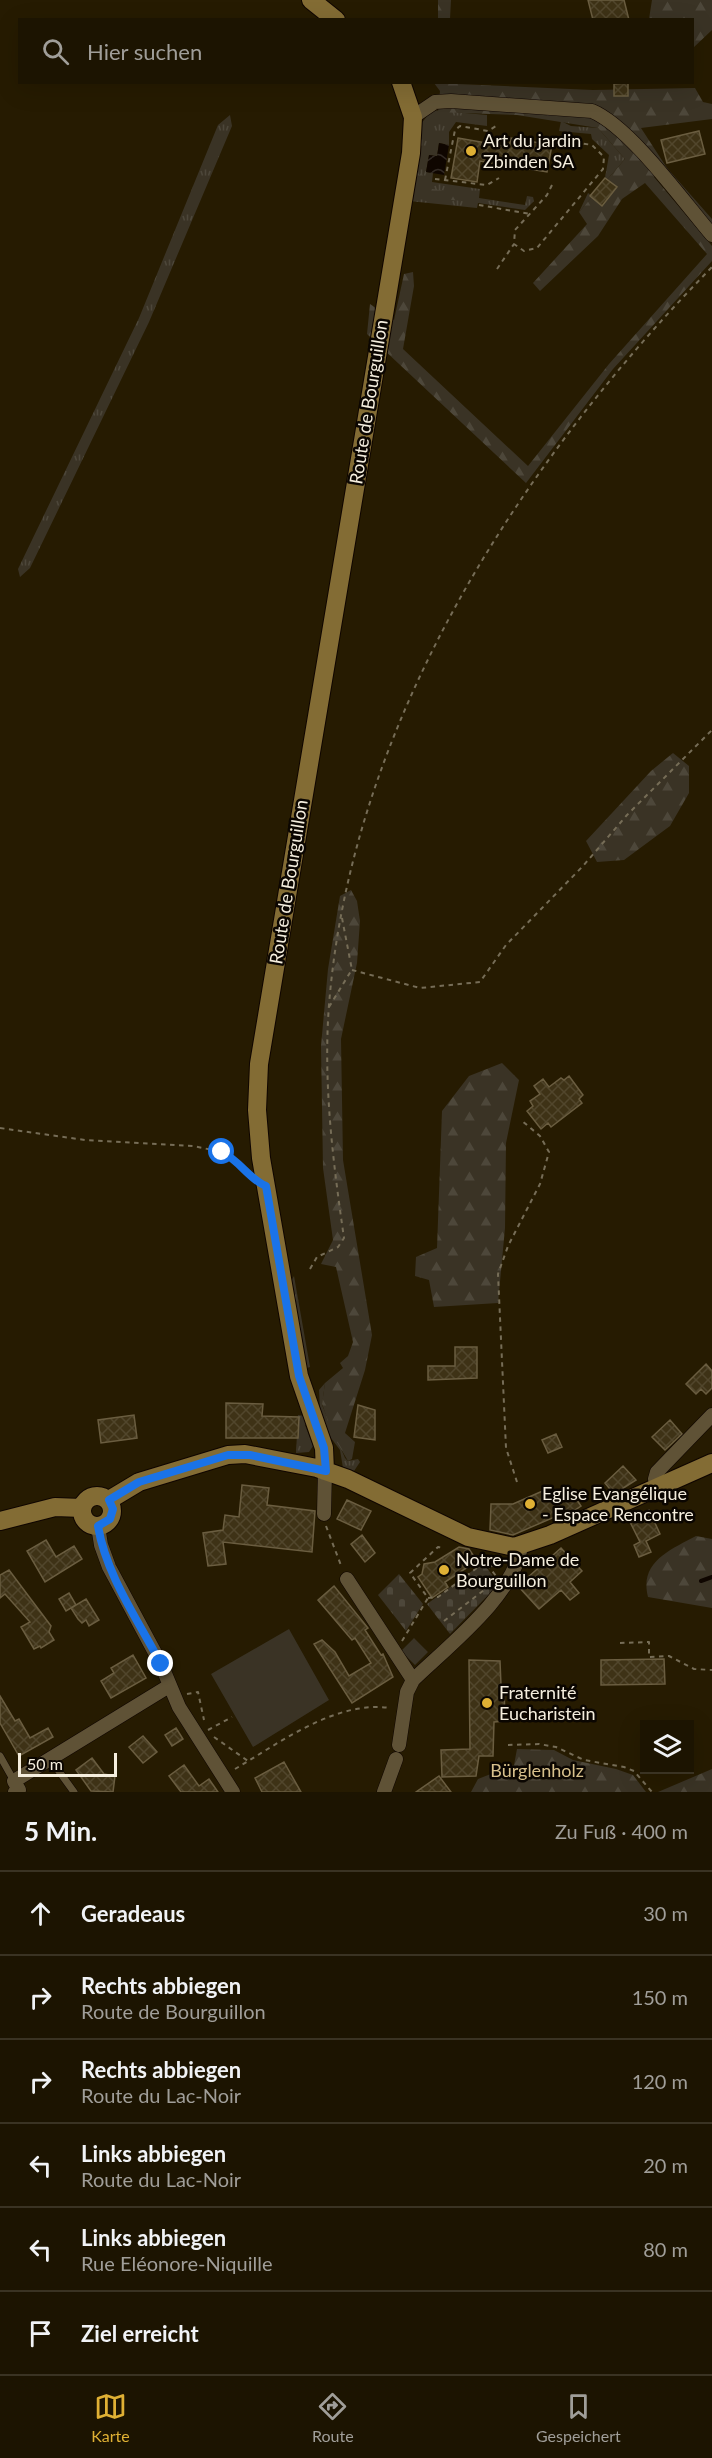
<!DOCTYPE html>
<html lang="de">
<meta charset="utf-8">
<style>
body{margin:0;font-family:Lato,sans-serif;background:#292110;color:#f1f3f6}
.controls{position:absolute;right:18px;bottom:18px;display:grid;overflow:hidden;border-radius:0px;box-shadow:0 6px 24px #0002}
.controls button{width:54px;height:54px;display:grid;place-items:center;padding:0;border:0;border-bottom:2px solid #3a3323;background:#1c1401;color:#f1f3f6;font:30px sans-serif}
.scale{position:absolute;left:18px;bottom:15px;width:99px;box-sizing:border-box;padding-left:6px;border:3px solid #f5eede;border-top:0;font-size:16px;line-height:21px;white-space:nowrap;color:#f5eede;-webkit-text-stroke:4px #0b0601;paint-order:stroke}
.stop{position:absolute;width:18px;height:18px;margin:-14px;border:4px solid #1a73e8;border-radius:50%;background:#fff}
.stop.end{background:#1a73e8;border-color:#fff;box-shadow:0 2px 6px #0008}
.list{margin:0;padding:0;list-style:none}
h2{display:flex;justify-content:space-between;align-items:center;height:78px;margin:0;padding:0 24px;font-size:26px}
h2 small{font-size:20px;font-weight:400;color:#a09e99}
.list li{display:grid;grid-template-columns:39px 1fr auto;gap:18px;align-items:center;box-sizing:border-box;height:84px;padding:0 24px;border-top:2px solid #3a3323}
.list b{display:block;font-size:22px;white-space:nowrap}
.list p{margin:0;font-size:20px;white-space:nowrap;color:#a09e99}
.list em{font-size:20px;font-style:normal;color:#a09e99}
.icon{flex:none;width:33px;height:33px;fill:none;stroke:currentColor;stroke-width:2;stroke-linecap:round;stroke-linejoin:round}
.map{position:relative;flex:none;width:712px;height:1792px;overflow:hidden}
.search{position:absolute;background:#1c1401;box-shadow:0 6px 24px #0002;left:18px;right:18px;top:18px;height:66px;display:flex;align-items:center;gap:15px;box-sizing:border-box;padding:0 21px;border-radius:0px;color:#a09e99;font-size:22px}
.sheet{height:582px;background:#1c1401}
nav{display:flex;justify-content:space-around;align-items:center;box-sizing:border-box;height:84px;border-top:2px solid #3a3323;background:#1c1401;font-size:16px;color:#a09e99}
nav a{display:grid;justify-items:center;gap:3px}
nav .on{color:#dfb034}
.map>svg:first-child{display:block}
</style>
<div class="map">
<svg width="712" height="1792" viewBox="0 0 712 1792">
<defs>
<pattern id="grass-tufts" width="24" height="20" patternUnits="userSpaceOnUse" patternTransform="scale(1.5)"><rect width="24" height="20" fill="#3a3325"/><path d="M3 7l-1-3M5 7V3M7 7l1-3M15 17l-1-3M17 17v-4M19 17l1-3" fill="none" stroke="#4d473a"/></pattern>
<pattern id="forest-firs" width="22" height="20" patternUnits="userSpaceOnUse" patternTransform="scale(1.5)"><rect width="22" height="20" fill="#3a3325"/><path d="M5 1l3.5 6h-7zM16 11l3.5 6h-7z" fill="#4d473a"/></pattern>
<pattern id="cemetery-stones" width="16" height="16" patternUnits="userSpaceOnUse" patternTransform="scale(1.5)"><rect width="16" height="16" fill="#3a3325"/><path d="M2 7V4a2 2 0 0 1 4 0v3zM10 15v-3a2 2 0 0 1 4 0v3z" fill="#4d473a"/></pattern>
<pattern id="water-waves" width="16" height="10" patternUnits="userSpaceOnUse" patternTransform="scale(1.5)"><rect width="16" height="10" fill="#0f0600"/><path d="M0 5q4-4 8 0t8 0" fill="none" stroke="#332b25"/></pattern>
<pattern id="building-cross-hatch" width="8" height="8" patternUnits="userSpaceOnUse" patternTransform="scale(1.5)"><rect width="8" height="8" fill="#3e3216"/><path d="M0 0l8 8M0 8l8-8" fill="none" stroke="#51462c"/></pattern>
</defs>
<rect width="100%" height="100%" fill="#261b01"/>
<path fill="url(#grass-tufts)" d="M432 110 487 115V126L456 122 449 132V145L439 143 437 156 429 155 426 172 433 173 432 182 480 189 479 198 525 205 527 196 533 197 534 201 525 210 478 203 477 208 409 201 420 125Z
M230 115 232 126 149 322 30 568 20 577 18 569 139 318 218 125Z
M561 121 571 126 598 128 625 159 579 212 588 193 591 195 605 178 609 155 592 139 591 134 559 131Z
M294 1276 310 1367 307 1368 290 1283Z
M325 1383 322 1405 345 1458 348 1461 358 1459 360 1462 354 1471 343 1468 340 1450 331 1438 320 1410 319 1390Z
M298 1415 305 1416 308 1422 305 1425 313 1446 309 1452 296 1453Z"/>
<path fill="url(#forest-firs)" d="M438 0H451L450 19H438Z
M652 0H712V30L693 48 692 20 649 19Z
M434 83 593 90 695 88 703 102 712 104V119L641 128 667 168 712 219V229L662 171 654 177 712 246V261L613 369 526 483 367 334 370 304 394 320 404 274 413 272 414 286 403 349 528 466 609 364 707 254 645 183 622 199 598 236 540 291 533 283 587 224 579 212 625 159 598 128 517 115 438 112 440 91Z
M421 173 425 178 424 188 470 194 475 198 469 202 420 196 416 192 418 177Z
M673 753 689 766V793L670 826 624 860 597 862 586 841 651 771Z
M351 890 357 901 360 921 357 963 341 1039 343 1160 372 1335 365 1370 345 1433 355 1442 352 1459 348 1461 334 1437 322 1404 325 1383 343 1368 340 1363 348 1356 353 1342 336 1267 321 1264 333 1240 323 1168 321 1046 328 969 340 896Z
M502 1063 519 1080 506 1143 505 1228 498 1303 434 1307 429 1280 415 1276 416 1257 437 1248 442 1111 469 1076Z
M696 1536 712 1539V1608L648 1597C639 1562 670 1550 696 1536Z
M517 1749 554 1750 573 1760 616 1769 633 1775 646 1792H471L478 1779 514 1765Z
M712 1769V1792H658Z"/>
<path fill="url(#cemetery-stones)" d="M483 1563 499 1584 450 1634 427 1604Z
M399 1574 423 1604 406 1631 378 1595Z"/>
<path fill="#3a3325" d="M289 1629 329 1700 253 1747 211 1674Z
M414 1638 428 1652 415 1665 401 1651Z"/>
<path fill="url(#water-waves)" d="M439 143 449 145 444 175 426 172 429 155 437 156Z"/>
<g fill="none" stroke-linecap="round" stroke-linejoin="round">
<path stroke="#0f0600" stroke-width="4" d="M701 1581 712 1577"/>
</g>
<path fill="url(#building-cross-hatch)" stroke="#6a5d40" stroke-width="1.5" d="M588 0H624L629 20H593Z
M628 83V96H614V84Z
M699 131 705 154 667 163 661 140Z
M458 138 509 147 511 138 552 145 547 172 480 161 477 182 451 178Z
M605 178 617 187 602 206 590 196Z
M569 1076 583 1095 579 1099 582 1103 551 1127 548 1123 541 1129 527 1111 533 1106 530 1101 540 1094 534 1086 543 1079 549 1087 561 1078 564 1080Z
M455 1347H477V1378L428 1380V1366H455Z
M706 1364 712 1371V1388L706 1394 701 1389 696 1394 686 1384Z
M226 1403 263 1404 262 1416 299 1417 298 1438H226Z
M358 1405 375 1410V1440L354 1437Z
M134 1415 137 1438 101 1443 98 1420Z
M670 1420 682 1434 665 1450 652 1437Z
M556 1434 562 1447 548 1453 542 1440Z
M623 1466 636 1480 614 1494 605 1483Z
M242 1485 269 1488 267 1505 315 1511 312 1552 223 1542 226 1564 208 1566 203 1533 223 1530 225 1515 239 1517Z
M569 1488 581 1506 569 1514 566 1512 513 1535 490 1530 491 1504H513L545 1490 547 1492 553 1490 556 1496Z
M347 1500 371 1511 361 1530 337 1519Z
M649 1510 660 1534 646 1541 651 1552 639 1557 634 1545 640 1542 629 1520Z
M362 1535 375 1553 365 1562 351 1544Z
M46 1540 56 1557 74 1546 82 1559 45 1582 27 1551Z
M459 1547 469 1549 477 1561 445 1582 448 1587 432 1598 418 1577 422 1574 424 1564 435 1562Z
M561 1548 582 1571 570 1582 579 1593 570 1600 561 1590 539 1609 518 1586Z
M9 1570 51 1626 49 1632 54 1640 41 1648 40 1646 34 1649 21 1627 30 1622 5 1594 0 1598V1575Z
M334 1586 368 1628 365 1630 381 1655 383 1654 393 1677 352 1703 314 1644 322 1640 335 1652 349 1676 371 1663 355 1638 352 1640 318 1600Z
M69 1593 76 1605 66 1611 59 1599Z
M86 1599 99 1620 89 1626 86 1620 82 1623 78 1619 71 1608Z
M133 1655 146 1678 111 1698 101 1681 114 1673 111 1668Z
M664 1659 665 1684 601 1685V1660Z
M469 1660 500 1661 501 1685 504 1686 505 1721 494 1722 493 1756H479L476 1776 442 1777 441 1750 470 1749Z
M0 1696 15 1721 19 1719 30 1738 48 1728 53 1737 19 1756 0 1723Z
M176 1728 183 1739 172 1746 165 1735Z
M143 1736 157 1752 143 1763 129 1747Z
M92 1758 104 1774 115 1776 113 1792 91 1791 76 1770Z
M284 1762 301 1792H262L255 1778Z
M184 1765 199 1786 209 1779 218 1792H181L169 1776Z
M439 1776 451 1792H416Z"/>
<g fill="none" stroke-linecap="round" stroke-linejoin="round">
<defs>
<path id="lane" d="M0 1756 14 1781
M50 1759 74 1792"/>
<path id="street" d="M413 117 435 102 451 101 592 111C630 127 683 201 712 235
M658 1488 655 1479 657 1472 712 1415
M324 1514 325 1471
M98 1526 101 1545 109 1567 161 1664 179 1707 233 1792
M347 1579 413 1680
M399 1745 407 1692 413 1680C448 1646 516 1594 521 1545
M15 1792 19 1790 14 1781 169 1686
M384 1792 396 1759"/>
<path id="secondary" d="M311 0 336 20
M325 1471 324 1448 299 1376 261 1158 257 1110 259 1064 411 153 413 117 401 82
M82 1511a15 15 0 1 1 30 0a15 15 0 1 1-30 0Z
M109 1500 139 1482 228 1455 245 1454 317 1468 348 1479 468 1537 514 1547 550 1535 712 1463
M0 1521 55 1507 82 1508"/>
</defs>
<use href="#lane" stroke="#0f0500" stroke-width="8"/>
<use href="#street" stroke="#0f0500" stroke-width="15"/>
<use href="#secondary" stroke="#0f0500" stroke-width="20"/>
<path stroke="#766d57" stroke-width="2" stroke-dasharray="4.5 4.5" stroke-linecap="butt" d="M435 179 487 185 499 178
M445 180 455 130 460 126 488 131 496 126
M552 185 547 195 515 230 514 244 524 251 537 248 603 169 604 157 592 145 561 140
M479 205 530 214
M497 269 514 244
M342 918 352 970
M352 970 420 988 480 982 506 945 583 866 627 815 712 730
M329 1007 351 971
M0 1128 85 1140 193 1146 222 1152 236 1160 248 1172
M310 1269 317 1257 338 1247 344 1238C333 1162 323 1083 329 1005 351 725 519 464 712 267
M517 1482 506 1448 498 1274 508 1246 540 1184 549 1152 540 1136 521 1120
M326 1526 342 1568
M489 1567 502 1562
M428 1598 438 1597 485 1562 496 1576
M444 1621 484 1590
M402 1641 428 1598 410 1573 438 1547 444 1548
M620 1643 649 1642V1657L669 1656 694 1669 712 1670
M187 1694 198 1692 204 1720
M208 1730 232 1717
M214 1737 248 1761
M508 1745 539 1744 556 1747 584 1760 624 1767 634 1771 652 1792
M235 1769C281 1742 336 1700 391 1708"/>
<use href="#lane" stroke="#5f5236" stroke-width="7"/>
<use href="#street" stroke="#5f5236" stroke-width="14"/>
<use href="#secondary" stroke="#836c34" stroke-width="18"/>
</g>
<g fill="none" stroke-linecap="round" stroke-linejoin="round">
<path stroke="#1a73e8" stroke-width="8" d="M161 1664C138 1620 106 1575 98 1526L110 1519 113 1509 109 1500 139 1482 228 1455H250L326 1471 324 1448 299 1376 266 1186C250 1180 240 1161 222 1152"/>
</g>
<g fill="#dfb034" stroke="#0b0601" stroke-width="2">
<circle cx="471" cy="151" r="6"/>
<circle cx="530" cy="1504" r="6"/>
<circle cx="444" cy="1570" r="6"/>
<circle cx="487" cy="1703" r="6"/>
</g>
<g text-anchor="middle" stroke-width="5" stroke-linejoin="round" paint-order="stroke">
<g font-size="18" fill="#f5eede" stroke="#0b0601" text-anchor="start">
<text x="483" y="147">Art du jardin<tspan x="483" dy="21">Zbinden SA</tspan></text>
<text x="542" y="1500">Eglise Evangélique<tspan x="542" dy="21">- Espace Rencontre</tspan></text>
<text x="456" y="1566">Notre-Dame de<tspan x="456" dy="21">Bourguillon</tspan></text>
<text x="499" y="1699">Fraternité<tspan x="499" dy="21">Eucharistein</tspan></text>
</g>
<g font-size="18" fill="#f5eede" stroke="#0b0601">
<text transform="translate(369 402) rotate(-81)" y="6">Route de Bourguillon</text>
<text transform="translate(289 882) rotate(-81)" y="6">Route de Bourguillon</text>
</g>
<g font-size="18" fill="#d7c08c" stroke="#0b0601">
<text x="537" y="1777">Bürglenholz</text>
</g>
</g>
</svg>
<div class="controls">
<button><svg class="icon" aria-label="layers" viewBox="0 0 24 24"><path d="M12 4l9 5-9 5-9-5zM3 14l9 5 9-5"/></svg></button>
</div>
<div class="scale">50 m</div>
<div class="stop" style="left:222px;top:1152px"></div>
<div class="stop end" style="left:161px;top:1664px"></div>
<div class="search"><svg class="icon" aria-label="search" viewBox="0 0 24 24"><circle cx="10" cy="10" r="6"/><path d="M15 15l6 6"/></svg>Hier suchen</div>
</div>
<section class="sheet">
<h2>5 Min.<small>Zu Fuß · 400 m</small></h2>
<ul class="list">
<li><svg class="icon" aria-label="ahead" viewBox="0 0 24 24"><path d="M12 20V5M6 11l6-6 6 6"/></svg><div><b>Geradeaus</b></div><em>30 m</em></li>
<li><svg class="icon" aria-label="right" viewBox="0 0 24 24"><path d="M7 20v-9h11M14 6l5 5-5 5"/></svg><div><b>Rechts abbiegen</b><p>Route de Bourguillon</p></div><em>150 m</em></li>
<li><svg class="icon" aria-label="right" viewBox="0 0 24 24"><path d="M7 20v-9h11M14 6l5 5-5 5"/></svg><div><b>Rechts abbiegen</b><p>Route du Lac-Noir</p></div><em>120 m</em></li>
<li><svg class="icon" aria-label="left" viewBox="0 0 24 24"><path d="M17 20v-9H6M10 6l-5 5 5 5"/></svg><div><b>Links abbiegen</b><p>Route du Lac-Noir</p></div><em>20 m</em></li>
<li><svg class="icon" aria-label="left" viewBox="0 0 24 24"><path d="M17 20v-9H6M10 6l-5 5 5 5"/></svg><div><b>Links abbiegen</b><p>Rue Eléonore-Niquille</p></div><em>80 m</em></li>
<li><svg class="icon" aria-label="arrive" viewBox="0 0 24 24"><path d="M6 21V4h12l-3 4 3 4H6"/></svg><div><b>Ziel erreicht</b></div></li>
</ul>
</section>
<nav>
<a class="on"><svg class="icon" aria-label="map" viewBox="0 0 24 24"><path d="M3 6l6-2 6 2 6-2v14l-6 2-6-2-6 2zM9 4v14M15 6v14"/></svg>Karte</a>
<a><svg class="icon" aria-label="directions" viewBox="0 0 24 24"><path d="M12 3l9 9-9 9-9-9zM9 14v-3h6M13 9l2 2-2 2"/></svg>Route</a>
<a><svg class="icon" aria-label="saved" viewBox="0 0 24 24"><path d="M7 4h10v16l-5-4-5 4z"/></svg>Gespeichert</a>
</nav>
